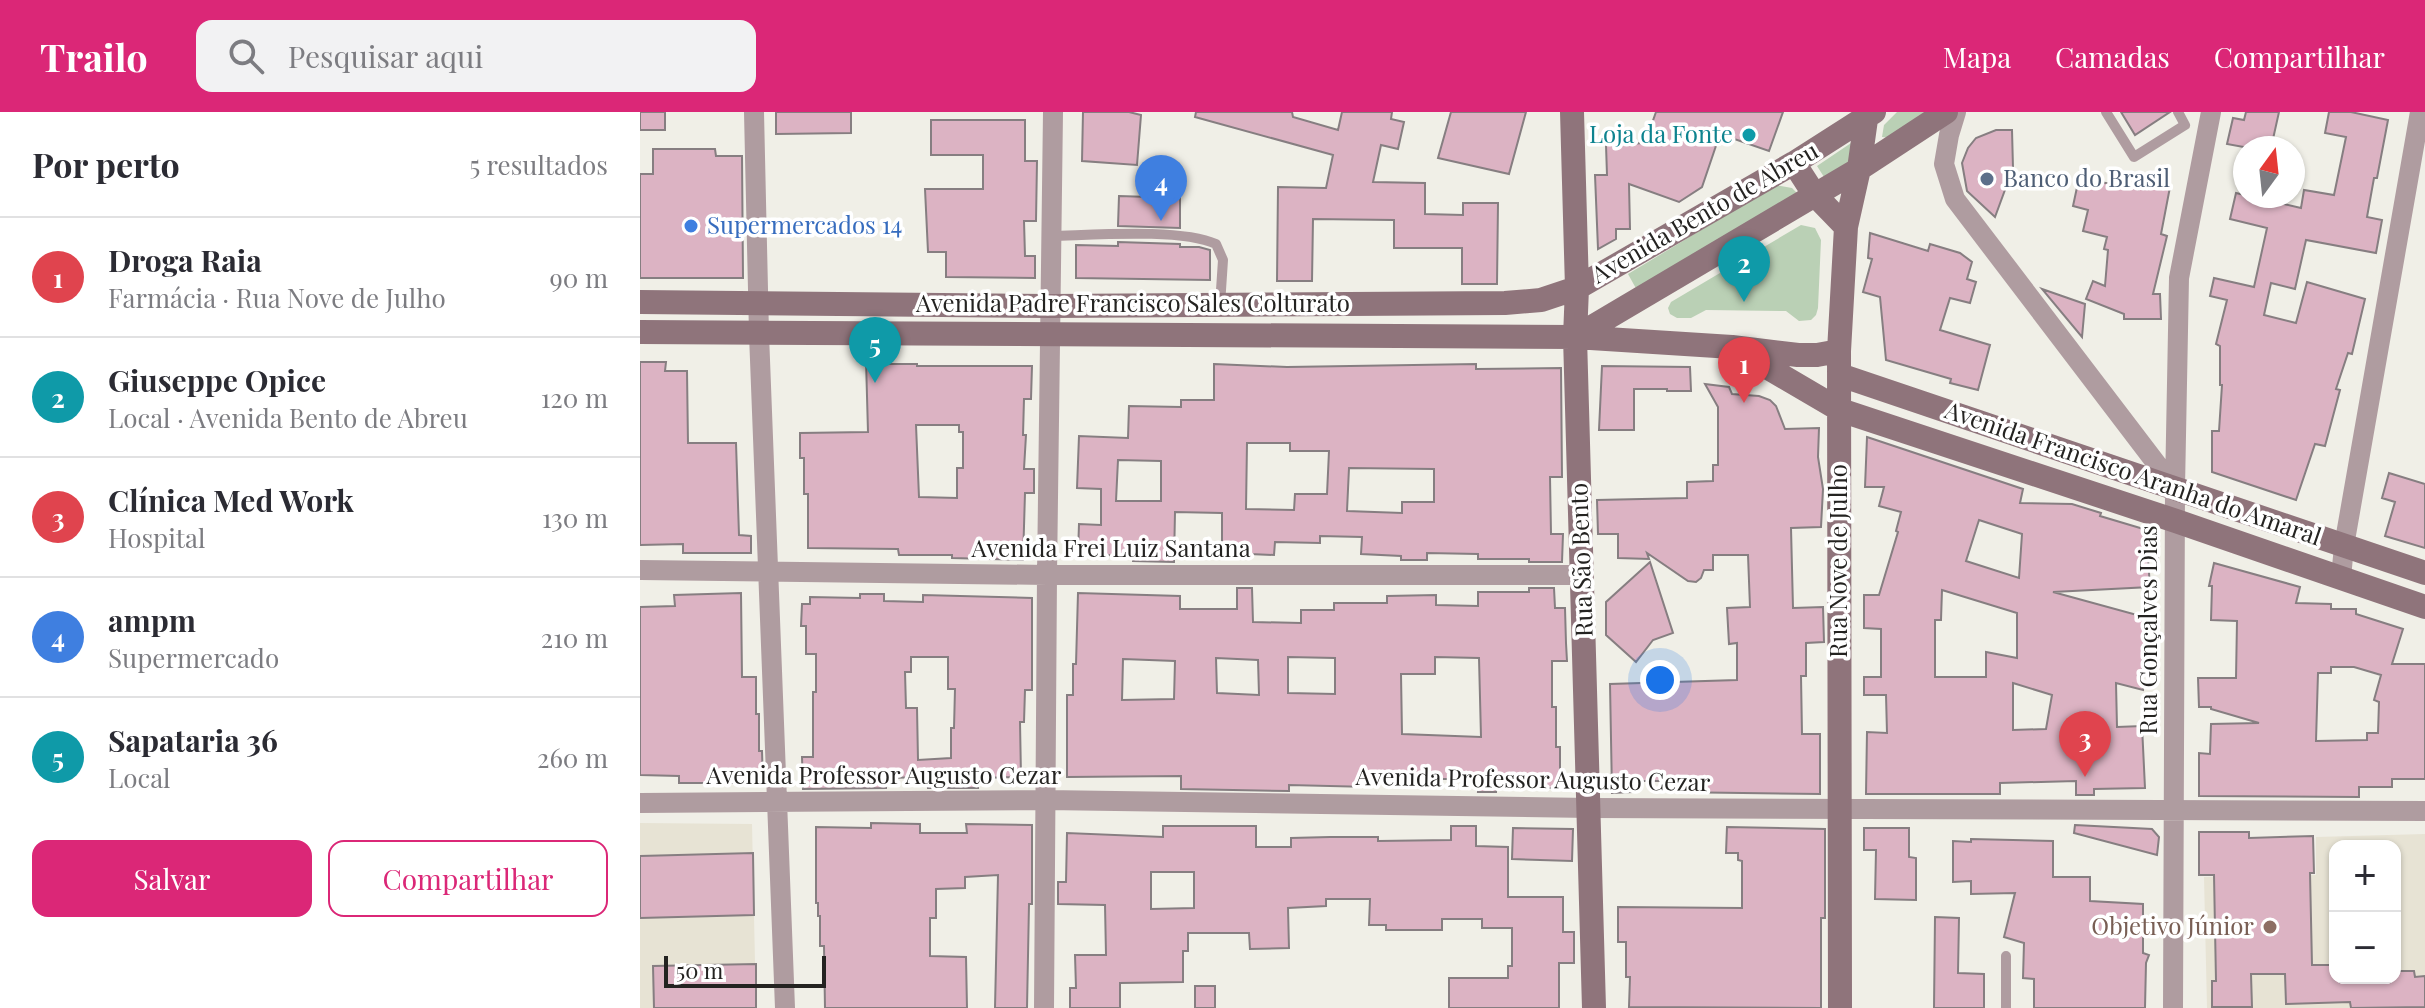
<!DOCTYPE html>
<html lang="pt">
<meta charset="utf-8">
<style>
body{margin:0;font-family:"Playfair Display",serif;background:#f2f2f3;color:#2b2b33}
.controls{position:absolute;right:24px;bottom:24px;display:grid;overflow:hidden;border-radius:16px;box-shadow:0 2px 6px #0004}
.controls button{width:72px;height:72px;display:grid;place-items:center;padding:0;border:0;border-bottom:2px solid #e1e1e2;background:#fff;color:#2b2b33;font:40px sans-serif}
.compass{position:absolute;left:1593px;top:24px;width:72px;height:72px;border-radius:50%;background:#fff;box-shadow:0 2px 6px #0004;rotate:15deg}
.scale{position:absolute;left:24px;bottom:20px;width:162px;box-sizing:border-box;padding-left:8px;border:4px solid #242321;border-top:0;font-size:22px;line-height:28px;white-space:nowrap;color:#242321;-webkit-text-stroke:6px #fff;paint-order:stroke}
.you{position:absolute;left:1020px;top:568px;width:28px;height:28px;margin:-20px;border:6px solid #fff;border-radius:50%;background:#1a73e8;box-shadow:0 0 0 12px #1a73e833}
.badge{display:grid;place-items:center;width:52px;height:52px;border-radius:50%;background:#db2777;color:#fff;font-size:26px;font-weight:700}
.pin{position:absolute;translate:-50% -66px;filter:drop-shadow(0 2px 4px #0008)}
.pin::after{content:'';position:absolute;top:42px;width:28px;height:24px;background:inherit;clip-path:polygon(0 0,100% 0,50% 100%)}
.list{margin:0;padding:0;list-style:none}
h2{display:flex;justify-content:space-between;align-items:center;height:104px;margin:0;padding:0 32px;font-size:34px}
h2 small{font-size:26px;font-weight:400;color:#7c7c81}
.list li{display:grid;grid-template-columns:52px 1fr auto;gap:24px;align-items:center;box-sizing:border-box;height:120px;padding:0 32px;border-top:2px solid #e1e1e2}
.list b{display:block;font-size:30px;white-space:nowrap}
.list p{margin:0;font-size:26px;white-space:nowrap;color:#7c7c81}
.list em{font-size:26px;font-style:normal;color:#7c7c81}
.actions{display:flex;gap:16px;padding:24px 32px}
.actions a{flex:1;padding:18px 0;border:2px solid #db2777;border-radius:16px;text-align:center;font-size:28px;color:#db2777}
.actions .main{background:#db2777;color:#fff}
.icon{flex:none;width:44px;height:44px;fill:none;stroke:currentColor;stroke-width:2;stroke-linecap:round;stroke-linejoin:round}
.map{position:relative;flex:none;width:1785px;height:896px;overflow:hidden}
header{display:flex;align-items:center;gap:48px;box-sizing:border-box;height:112px;padding:0 40px;background:#db2777;color:#fff}
header strong{font-size:38px}
nav{display:flex;gap:44px;margin-inline-start:auto;font-size:28px}
.search{width:560px;height:72px;background:#f2f2f3;display:flex;align-items:center;gap:20px;box-sizing:border-box;padding:0 28px;border-radius:16px;color:#7c7c81;font-size:30px}
main{display:flex}
aside{flex:1;background:#fff}
.map>svg:first-child{display:block}
</style>
<header>
<strong>Trailo</strong>
<div class="search"><svg class="icon" aria-label="search" viewBox="0 0 24 24"><circle cx="10" cy="10" r="6"/><path d="M15 15l6 6"/></svg>Pesquisar aqui</div>
<nav><a>Mapa</a><a>Camadas</a><a>Compartilhar</a></nav>
</header>
<main>
<aside>
<h2>Por perto<small>5 resultados</small></h2>
<ul class="list">
<li><span class="badge" style="background:#e0444e">1</span><div><b>Droga Raia</b><p>Farmácia · Rua Nove de Julho</p></div><em>90 m</em></li>
<li><span class="badge" style="background:#0f9aa8">2</span><div><b>Giuseppe Opice</b><p>Local · Avenida Bento de Abreu</p></div><em>120 m</em></li>
<li><span class="badge" style="background:#e0444e">3</span><div><b>Clínica Med Work</b><p>Hospital</p></div><em>130 m</em></li>
<li><span class="badge" style="background:#3f7fe0">4</span><div><b>ampm</b><p>Supermercado</p></div><em>210 m</em></li>
<li><span class="badge" style="background:#0f9aa8">5</span><div><b>Sapataria 36</b><p>Local</p></div><em>260 m</em></li>
</ul>
<div class="actions"><a class="main">Salvar</a><a>Compartilhar</a></div>
</aside>
<div class="map">
<svg width="1785" height="896" viewBox="0 0 1785 896">
<rect width="100%" height="100%" fill="#f0efe7"/>
<path fill="#e7e3d4" fill-rule="evenodd" d="M0 711 112 712 116 896H0Z
M1785 722V896H1567L1564 765 1676 763V725ZM1695 734H1755V866H1695Z"/>
<path fill="#bad0b5" d="M1257 0H1295L1253 26 1242 25 1244 13Z
M1214 29 1210 51 1184 65 1177 54Z
M1136 73 1152 76 1159 83 998 180 988 162Z
M1161 113 1175 116 1181 128 1178 196 1176 203 1171 208 1159 209 1146 199 1066 198 1051 206H1037L1030 202 1028 196 1031 190Z"/>
<path fill="#dcb3c3" stroke="#867e81" stroke-width="2" fill-rule="evenodd" d="M0 0H25V18H0Z
M136 0H211V21L136 22Z
M443 0H489L501 3 497 53 442 49Z
M556 0H652L653 5 698 18 702 0H752L751 7 764 10 758 37 741 33 733 70 785 71V102L823 103V91H858L857 172H822V136H754V108L673 107 672 169H637L638 75 686 76 693 43 555 5Z
M811 0H886L869 62 798 46Z
M1016 0H1143L1129 39 1080 22 1062 75 1039 90 989 72 990 117H976V127L958 137 955 63H967L966 33 1005 31Z
M1481 0H1530L1495 23Z
M1606 0H1639L1631 36H1609L1587 32 1593 6 1604 8Z
M1689 0H1711L1748 8 1737 66H1734L1727 105 1742 108 1736 141 1666 128 1655 177 1631 171 1624 203 1656 211 1667 170 1725 187 1712 242 1708 241 1696 277 1700 278 1685 334 1675 332 1656 388 1572 360V319H1579L1582 273H1580V234L1576 232 1587 188 1570 184 1574 166 1614 175 1627 116 1590 107 1596 81 1661 96 1664 78 1694 83 1706 25 1685 21Z
M291 8H385V49H397L396 109H384L385 144H395V166L306 165V140H288L285 77H343V43H291Z
M1356 18H1372L1373 56 1355 105 1327 79 1322 51 1328 36 1336 26Z
M13 37H75L76 44H102L103 166H0V62H13Z
M1439 66 1498 77 1499 70 1530 75 1521 122 1527 124 1513 182H1520L1521 207H1484V202L1446 187 1453 169 1465 174 1468 138 1464 137 1467 125 1443 119 1448 98 1433 94Z
M479 84 540 86V116L478 114Z
M1230 121 1288 139 1290 132 1320 141 1332 150 1327 167 1336 170 1330 191 1310 186 1300 218 1350 233 1338 278 1310 271 1311 267 1246 248 1240 185 1223 180 1232 147 1228 146Z
M478 130 540 132V135H559L570 138V168L436 166V133L478 134Z
M1402 177 1445 192 1442 225Z
M242 247 243 252H277V254H392L391 287H384L383 323H386L384 357H394V381H385L383 448 312 446V443H259L258 437 168 436V382H164V346H160V321L228 320 226 248ZM276 313H319V320H323V356H317V386L279 385Z
M0 250H26L25 259H47L48 331H96L99 423 111 424V441H43V432L0 433Z
M574 252 647 255 836 252V257L921 256 922 365H910L911 422H923L922 450H889V447H838V442L787 441V448H761V444L721 442 722 425 680 424V431L635 430 634 443 610 442V439H582V401L535 400 534 450 493 449V444L438 442 439 412 461 413V377L437 376 439 324 488 326 489 294 541 295V288H574ZM607 331H650V339H689L687 382H655L654 398 606 397ZM478 348 521 349V389H476ZM709 356 794 357V390H762V401L707 399Z
M962 254 1050 255 1051 279H1027V277H994V318H959Z
M1065 272 1089 275 1092 282 1119 284 1130 288 1136 294 1145 317 1179 316 1178 345 1183 377 1181 415 1151 416 1153 496 1183 495 1184 530 1166 531V564H1161L1162 622H1180V682L1028 680V669H992V680L972 681 970 572 1097 568V531L1089 532 1087 496 1110 495 1108 443H1073V458H1064L1061 466 1056 470 1048 469 1007 441 1009 447 978 446V422H958L957 388 1047 386V370L1073 369V353H1078V295Z
M1227 325 1383 377 1380 391 1432 392 1461 401 1460 404 1517 421 1518 449 1508 446 1510 475 1413 480 1508 506V535L1502 534 1503 578 1476 571 1477 615 1502 614 1505 676 1454 677V683H1436V669L1360 671V682H1226L1227 620 1247 621 1246 583H1224V565H1241V517L1224 516V483H1239L1258 420 1256 419 1261 400 1239 394 1244 375H1225ZM1339 408 1382 422 1379 466 1326 449ZM1302 478 1377 501V546L1346 540V565H1295V508H1301ZM1373 571 1412 583 1406 617 1373 618Z
M1749 361 1785 372V436L1745 424 1755 390 1742 386Z
M1010 450 1033 521 1013 528 996 550 966 523V490Z
M1574 451 1660 475 1656 491 1691 492V497H1716V502L1763 517 1752 552H1785V667H1752V675H1719V685L1559 684V641L1570 642 1571 612 1619 611 1571 597V595H1559L1558 566H1596L1597 509 1571 508 1572 474H1569ZM1691 555H1714L1741 563 1734 588 1739 590 1738 621H1727V628L1676 629 1678 561H1691Z
M597 476H612L613 510 661 511V498H694V491H747V484L796 483V493L838 494V480H889V476H914L915 496H925L926 531 927 549H912V595H916V635H920V676H856V680H838L839 667H798V671L766 670V667L730 668V675L649 673V679L541 677V664L427 665V583H433V552H436L438 481 540 484V497H597ZM648 545 695 546V582L648 581ZM795 545 839 546 841 625 762 622 761 562H795ZM576 546 618 548 619 583 577 581ZM483 547 535 549 534 587 482 588Z
M101 481 102 565H116V602H119V639H122L123 671H39V664L0 663V495L35 494 34 483Z
M220 482H244V489L283 490V483L392 486V578H385L384 610H380L381 665 337 666 338 676H288L287 665 246 666V676L163 677 162 645H173V580H176V542H166V514H161L162 492H170V485L220 486ZM271 545H308V577H315L314 616H311V646L278 648 277 596H266L265 560H271Z
M231 711 280 712V721H327L326 712 392 713V792H389L387 896H355L358 763 325 765V776L296 777V806H290V844L326 845 327 896H185L184 834H180V804H178V791H176V715L231 716Z
M1435 713 1512 717 1519 725 1517 743 1434 721Z
M523 714H616V735H651V726L690 725H738V729L811 728V714H836V734L868 735V785H923V820H934V851H919V896H809V866H868V854H872V816H842V807H802V818H746V813H729L730 787H686V794L648 796 649 836 610 837 609 821H548V839H543V870L480 871V896H430V876H436L435 843H466L465 793 418 792V770H426L427 721 523 725ZM511 760H554V796L511 797Z
M1087 715 1185 717V806H1181V896L989 895 990 865H986V830H978V795L1102 796V749L1098 748V741H1086Z
M873 716 933 717 932 749 872 747Z
M1224 716H1269V745L1276 746V788L1235 787 1236 738H1224Z
M1559 720H1609V726L1673 724 1674 761H1670L1672 853H1695V866H1755V859H1774L1775 865 1785 864V895L1711 896 1710 890 1646 892 1645 862H1611L1612 895H1572V869H1576L1574 763H1559Z
M1331 727 1413 729V765H1450V789L1503 792V841L1509 843 1506 851 1505 896H1394V867L1383 866 1384 831 1364 825 1375 781 1331 782V769L1313 770V729L1331 730Z
M113 741 114 803 0 806V744Z
M1295 805 1319 806 1318 861 1344 862V896H1294Z
M116 852V896H14L13 854Z
M555 874H575V896H555Z"/>
<g fill="none" stroke-linecap="round" stroke-linejoin="round">
<path stroke="#af9ca0" stroke-width="10" d="M1466 0 1494 45 1545 13 1538 0
M412 124C453 123 541 116 576 132L583 148 580 193
M1366 896V844"/>
<path stroke="#af9ca0" stroke-width="20" d="M114 0 119 222 145 896
M1316 0 1309 23 1304 52 1315 87 1535 376
M0 458 407 463H942
M1701 466 1704 434 1780 0
M0 691 406 688 950 696 1785 699
M404 896 407 463 413 0
M1533 896 1535 376 1539 166 1571 0"/>
<path stroke="#8f747b" stroke-width="24" d="M932 0 937 176 935 225 954 896
M1154 51 1174 82 1206 115
M0 190 411 194 865 191 901 188 937 176 1154 51 1234 0
M0 220 935 225 1092 235 1158 243H1177L1199 239
M935 225 1219 57 1306 0
M1101 240 1200 298 1536 409 1785 495
M1200 263 1785 461
M1200 896 1199 239 1206 115 1219 57 1227 0"/>
</g>
<circle fill="#0f9aa8" stroke="#fff" stroke-width="3" cx="1109" cy="23" r="8"/>
<circle fill="#5c6f8a" stroke="#fff" stroke-width="3" cx="1347" cy="67" r="8"/>
<circle fill="#3f7fe0" stroke="#fff" stroke-width="3" cx="51" cy="114" r="8"/>
<circle fill="#8d6e63" stroke="#fff" stroke-width="3" cx="1630" cy="815" r="8"/>
<g text-anchor="middle" stroke-width="7" stroke-linejoin="round" paint-order="stroke">
<g font-size="24" fill="#0d838f" stroke="#fff" text-anchor="end">
<text x="1093" y="31">Loja da Fonte</text>
</g>
<g font-size="24" fill="#4e5e75" stroke="#fff" text-anchor="start">
<text x="1363" y="75">Banco do Brasil</text>
</g>
<g font-size="24" fill="#242321" stroke="#fff">
<text transform="translate(1065 101) rotate(-30)" y="8">Avenida Bento de Abreu</text>
<text x="493" y="200">Avenida Padre Francisco Sales Colturato</text>
<text transform="translate(1493 362) rotate(19)" y="8">Avenida Francisco Aranha do Amaral</text>
<text x="471" y="445">Avenida Frei Luiz Santana</text>
<text transform="translate(942 448) rotate(-92)" y="8">Rua São Bento</text>
<text transform="translate(1199 449) rotate(-90)" y="8">Rua Nove de Julho</text>
<text transform="translate(1509 518) rotate(-90)" y="8">Rua Gonçalves Dias</text>
<text x="244" y="672">Avenida Professor Augusto Cezar</text>
<text transform="translate(893 668) rotate(1)" y="8">Avenida Professor Augusto Cezar</text>
</g>
<g font-size="24" fill="#366cbe" stroke="#fff" text-anchor="start">
<text x="67" y="122">Supermercados 14</text>
</g>
<g font-size="24" fill="#785e54" stroke="#fff" text-anchor="end">
<text x="1614" y="823">Objetivo Júnior</text>
</g>
</g>
</svg>
<div class="controls">
<button>+</button>
<button>−</button>
</div>
<svg class="compass" viewBox="-18 -18 36 36"><path d="M0-13l5 13h-10z" fill="#e53935"/><path d="M0 13l5-13h-10z" fill="#7c7c81"/></svg>
<div class="scale">50 m</div>
<div class="you"></div>
<div class="pin badge" style="left:1104px;top:291px;background:#e0444e">1</div>
<div class="pin badge" style="left:1104px;top:190px;background:#0f9aa8">2</div>
<div class="pin badge" style="left:1445px;top:665px;background:#e0444e">3</div>
<div class="pin badge" style="left:521px;top:109px;background:#3f7fe0">4</div>
<div class="pin badge" style="left:235px;top:271px;background:#0f9aa8">5</div>
</div>
</main>
